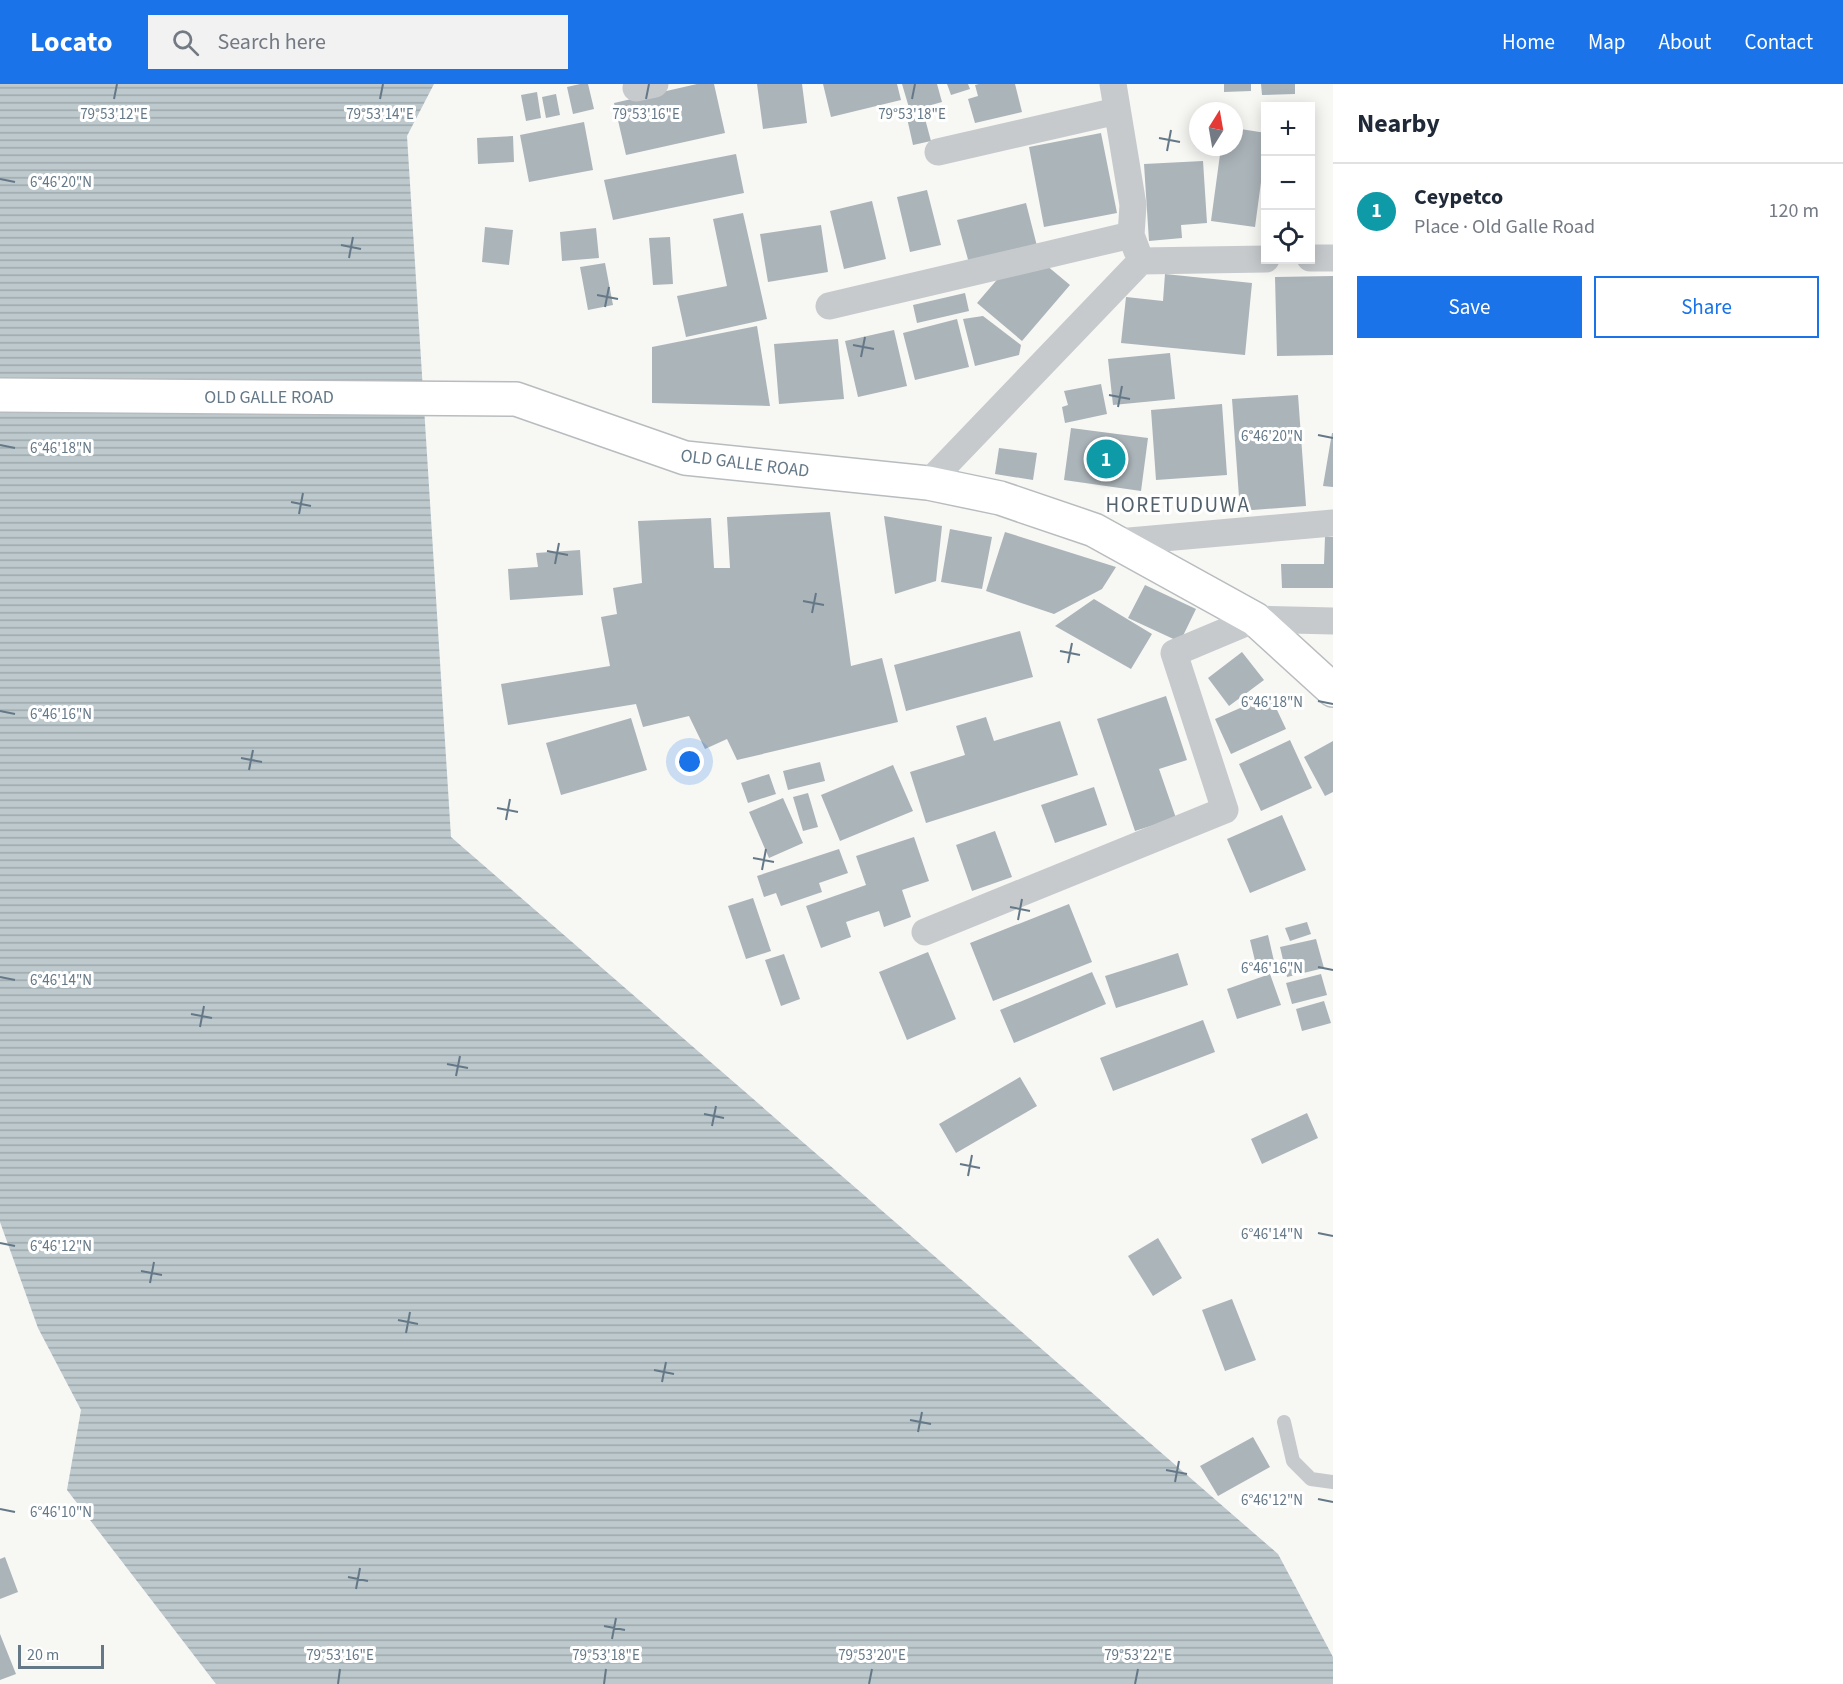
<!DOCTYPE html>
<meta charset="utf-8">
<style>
body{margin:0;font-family:"Source Sans 3",sans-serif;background:#f2f2f3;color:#1f2937}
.controls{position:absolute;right:18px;top:18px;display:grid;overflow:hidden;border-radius:0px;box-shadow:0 3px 15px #0003}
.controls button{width:54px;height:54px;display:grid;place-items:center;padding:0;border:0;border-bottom:2px solid #e0e1e3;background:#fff;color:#1f2937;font:30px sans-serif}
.compass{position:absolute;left:1189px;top:18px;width:54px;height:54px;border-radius:50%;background:#fff;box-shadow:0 3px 15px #0003;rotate:11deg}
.scale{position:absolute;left:18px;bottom:15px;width:86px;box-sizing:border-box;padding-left:6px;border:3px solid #647887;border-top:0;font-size:16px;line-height:21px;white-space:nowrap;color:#647887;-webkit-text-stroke:4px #fff;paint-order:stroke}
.you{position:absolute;left:690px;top:678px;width:21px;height:21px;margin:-15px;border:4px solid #fff;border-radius:50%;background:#1a73e8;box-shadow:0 0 0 9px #1a73e833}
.badge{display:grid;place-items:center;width:39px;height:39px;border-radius:50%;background:#1a73e8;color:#fff;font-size:20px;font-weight:700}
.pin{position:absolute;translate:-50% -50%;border:3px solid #fff;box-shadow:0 2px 6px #0006}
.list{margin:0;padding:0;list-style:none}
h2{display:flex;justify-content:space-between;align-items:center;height:78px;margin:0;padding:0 24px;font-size:26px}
h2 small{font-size:20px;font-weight:400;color:#747a83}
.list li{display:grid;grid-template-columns:39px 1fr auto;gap:18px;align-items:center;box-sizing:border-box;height:96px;padding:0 24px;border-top:2px solid #e0e1e3}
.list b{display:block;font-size:22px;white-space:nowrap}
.list p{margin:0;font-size:20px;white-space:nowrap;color:#747a83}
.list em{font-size:20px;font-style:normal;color:#747a83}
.actions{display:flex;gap:12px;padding:18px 24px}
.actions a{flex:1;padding:14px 0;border:2px solid #1a73e8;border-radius:0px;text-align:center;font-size:21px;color:#1a73e8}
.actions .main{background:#1a73e8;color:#fff}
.icon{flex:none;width:33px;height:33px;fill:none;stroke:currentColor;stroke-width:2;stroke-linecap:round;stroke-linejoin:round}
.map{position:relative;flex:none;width:1333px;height:1600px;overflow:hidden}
header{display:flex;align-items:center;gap:36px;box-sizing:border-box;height:84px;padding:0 30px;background:#1a73e8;color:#fff}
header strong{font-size:28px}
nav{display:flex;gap:33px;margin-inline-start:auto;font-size:21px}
.search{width:420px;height:54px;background:#f2f2f3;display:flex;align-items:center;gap:15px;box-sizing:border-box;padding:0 21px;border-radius:0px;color:#747a83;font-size:22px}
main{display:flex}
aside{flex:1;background:#fff}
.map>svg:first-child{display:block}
</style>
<header>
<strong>Locato</strong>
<div class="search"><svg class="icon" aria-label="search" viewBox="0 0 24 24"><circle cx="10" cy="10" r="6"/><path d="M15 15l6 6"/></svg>Search here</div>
<nav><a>Home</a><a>Map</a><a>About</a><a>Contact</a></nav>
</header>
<main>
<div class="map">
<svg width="1333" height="1600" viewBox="0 0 1333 1600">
<defs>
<pattern id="water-rules" width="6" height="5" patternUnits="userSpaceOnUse" patternTransform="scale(1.5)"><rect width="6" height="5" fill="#bdc9cd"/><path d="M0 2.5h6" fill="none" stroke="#9da8ac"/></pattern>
</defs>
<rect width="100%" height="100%" fill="#f7f7f4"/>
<path fill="url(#water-rules)" d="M0 0H434L407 52 451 753 1278 1470 1333 1573V1600H216L67 1406 81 1326 38 1244 0 1138Z"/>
<path fill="#abb4b9" d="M580 0H588L594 25 573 30 567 3Z
M697 0H714L725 49 626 71 614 19Z
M757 0H802L807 39 763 45Z
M823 0H897L901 16 831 33Z
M902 0H937L942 18 910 27Z
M947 0H968L970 5 951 11Z
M979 0H1015L1022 28 975 39 968 15 978 12 975 1Z
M1224 0H1251V7L1224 8Z
M1261 0H1295V10L1262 11Z
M537 8 541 34 526 37 521 11Z
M556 10 560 31 546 34 542 13Z
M924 31 931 57 913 61 907 34Z
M584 38 593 86 529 98 520 51Z
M1234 44 1266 49V61L1255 143 1211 137 1221 63H1234Z
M1101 49 1117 129 1044 143 1029 63Z
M513 52 514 78 478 80 477 54Z
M736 70 744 109 613 136 604 96Z
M1203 77 1207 139 1181 141 1182 154 1149 157 1144 80Z
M927 106 941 161 910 168 897 113Z
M872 117 886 175 844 185 830 127Z
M1026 119 1037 162 969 179 957 136Z
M743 129 767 235 686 253 677 212 727 202 713 135Z
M821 141 828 188 768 198 760 150Z
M485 143 513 146 509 181 482 178Z
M596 144 599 174 562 177 560 148Z
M670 153 673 200 653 201 649 154Z
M605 179 613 221 588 226 580 183Z
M1046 181 1070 201 1022 257 977 219 1001 191Z
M1165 190 1252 199 1245 271 1121 259 1126 213 1163 217Z
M1333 192V271L1277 272 1275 193Z
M965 209 969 227 917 239 913 221Z
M983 232 1021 261 1019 271 975 282 963 235Z
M957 235 969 283 915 296 903 249Z
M757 242 770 322 652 319V263Z
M894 246 907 302 858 313 845 257Z
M838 255 844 315 779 320 774 260Z
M1170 269 1175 315 1113 321 1108 275Z
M1101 300 1107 330 1065 339 1062 323 1068 321 1064 307Z
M1298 311 1306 422 1240 427 1232 315Z
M1222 320 1227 391 1156 396 1151 326Z
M1071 344 1148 354 1141 407 1064 396Z
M1332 349H1333V403L1323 402Z
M999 364 1037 369 1033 396 995 390Z
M830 428 851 582 882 574 898 638 737 676 727 655 705 665 689 632 643 643 636 620 508 641 501 600 610 582 601 533 617 530 613 504 642 499 638 437 711 434 714 484H730L727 433Z
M884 432 942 442 936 497 895 510Z
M950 445 992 453 982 505 941 498Z
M1005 448 1116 483 1102 505 1054 530 986 507Z
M1325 453H1333V504H1282L1281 480H1324Z
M580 466 583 511 510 516 508 485 538 483 536 469Z
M1145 501 1196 525 1180 558 1128 534Z
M1094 515 1152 550 1131 585 1055 542Z
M1020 547 1033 593 906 627 894 581Z
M1242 568 1264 596 1229 622 1208 594Z
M1270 611 1286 645 1231 670 1215 635Z
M1166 612 1187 676 1159 685 1176 734 1135 747 1097 635Z
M986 633 994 657 1060 637 1078 691 926 739 910 688 965 671 956 642Z
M631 634 647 686 561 711 546 659Z
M1290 656 1312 704 1261 727 1239 680Z
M1333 657V708L1325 712 1304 673Z
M820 678 825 697 788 706 783 687Z
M893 681 913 727 840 757 821 711Z
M769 690 776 710 748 719 741 699Z
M1094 703 1107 741 1055 759 1041 721Z
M808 709 818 743 803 747 793 713Z
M783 714 803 759 769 774 749 728Z
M1282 731 1306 786 1250 809 1227 755Z
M995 747 1012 793 972 807 956 761Z
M914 753 929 797 902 806 911 833 884 843 879 827 846 838 851 853 821 864 806 822 866 801 856 772Z
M839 765 848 789 819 799 822 808 781 822 776 809 764 813 757 792Z
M753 814 771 867 746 875 728 822Z
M1069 820 1092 878 993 917 970 859Z
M1307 838 1311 850 1290 857 1285 844Z
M1268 851 1274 877 1256 881 1250 856Z
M1316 855 1324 884 1287 893 1280 863Z
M928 868 956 935 907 956 879 888Z
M1178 869 1188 901 1116 924 1105 892Z
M784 870 800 915 781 922 765 876Z
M1092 888 1106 920 1014 959 1000 926Z
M1270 890 1281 921 1237 935 1227 905Z
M1321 890 1327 911 1292 920 1286 899Z
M1324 917 1331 939 1302 947 1296 925Z
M1203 936 1215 968 1113 1007 1100 974Z
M1020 993 1037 1022 956 1069 939 1040Z
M1307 1029 1318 1054 1262 1080 1251 1055Z
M1158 1154 1182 1194 1153 1212 1128 1172Z
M1232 1215 1256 1276 1225 1287 1202 1226Z
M1253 1353 1270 1383 1218 1412 1200 1382Z
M5 1473 18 1508 0 1515V1475Z
M0 1550 16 1590 0 1596Z"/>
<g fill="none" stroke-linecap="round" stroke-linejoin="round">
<defs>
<path id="trunk" d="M0 311 516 315 685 374 928 399 1000 414 1094 446 1255 535 1333 606"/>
</defs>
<use href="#trunk" stroke="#b8bcbf" stroke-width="36"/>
<path stroke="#c6cacd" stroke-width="14" d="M1284 1338 1293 1377 1311 1395 1333 1398"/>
<path stroke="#c6cacd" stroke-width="27" d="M1113 0 1133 121 1131 151 1137 167
M636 4 655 0
M938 68 1117 27
M1310 174H1333
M829 222 1131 151
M928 399 1141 177 1266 175
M1118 458 1333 439
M925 848 1225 726 1174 569 1255 535 1333 537"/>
<use href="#trunk" stroke="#fff" stroke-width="33"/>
</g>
<path fill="none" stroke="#647887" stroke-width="2" d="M114 15 117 0M380 15 383 0M646 15 649 0M912 15 915 0M1159 54 1180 58M1167 67 1171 46M0 95 15 98M341 161 361 165M349 174 353 153M597 211 618 215M605 223 609 203M853 261 874 265M861 273 865 253M1109 311 1130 315M1118 323 1122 302M1318 351 1333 354M0 361 15 364M291 418 311 422M299 430 303 409M547 467 568 471M555 480 559 459M803 517 824 521M812 529 816 509M1060 567 1080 571M1068 579 1072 559M1318 617 1333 620M0 627 15 630M241 674 262 678M249 686 253 666M497 724 518 728M506 736 510 715M753 774 774 778M762 786 766 765M1010 823 1030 827M1018 836 1022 815M1318 883 1333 886M0 893 15 896M191 930 212 934M200 943 204 922M447 980 468 984M456 992 460 972M704 1030 724 1034M712 1042 716 1022M960 1080 980 1084M968 1092 972 1071M1318 1149 1333 1152M0 1159 15 1162M141 1187 162 1191M150 1199 154 1178M398 1236 418 1240M406 1249 410 1228M654 1286 674 1290M662 1298 666 1278M910 1336 931 1340M918 1348 922 1328M1166 1386 1187 1390M1175 1398 1179 1377M1318 1415 1333 1418M0 1425 15 1428M348 1493 368 1497M356 1505 360 1484M604 1542 625 1546M612 1555 616 1534M338 1600 340 1585M604 1600 606 1585M869 1600 872 1585M1135 1600 1138 1585"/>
<g text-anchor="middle" stroke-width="6" stroke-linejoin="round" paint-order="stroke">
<g font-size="18" fill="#647887" stroke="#fff">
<text x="269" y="319">OLD GALLE ROAD</text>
<text transform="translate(745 379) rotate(7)" y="6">OLD GALLE ROAD</text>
</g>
<g font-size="21" letter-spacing="1.5" fill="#52616c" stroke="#fff">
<text x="1178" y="428">HORETUDUWA</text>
</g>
</g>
<g font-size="15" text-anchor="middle" fill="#647887" stroke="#fff" stroke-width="6" stroke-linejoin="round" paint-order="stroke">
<text x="114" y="35">79°53'12"E</text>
<text x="380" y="35">79°53'14"E</text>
<text x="646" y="35">79°53'16"E</text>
<text x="912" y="35">79°53'18"E</text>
<text x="61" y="103">6°46'20"N</text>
<text x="1272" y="357">6°46'20"N</text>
<text x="61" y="369">6°46'18"N</text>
<text x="1272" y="623">6°46'18"N</text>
<text x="61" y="635">6°46'16"N</text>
<text x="1272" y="889">6°46'16"N</text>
<text x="61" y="901">6°46'14"N</text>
<text x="1272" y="1155">6°46'14"N</text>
<text x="61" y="1167">6°46'12"N</text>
<text x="1272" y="1421">6°46'12"N</text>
<text x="61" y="1433">6°46'10"N</text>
<text x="340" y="1576">79°53'16"E</text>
<text x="606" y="1576">79°53'18"E</text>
<text x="872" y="1576">79°53'20"E</text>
<text x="1138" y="1576">79°53'22"E</text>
</g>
</svg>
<div class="controls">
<button>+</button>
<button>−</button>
<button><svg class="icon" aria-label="locate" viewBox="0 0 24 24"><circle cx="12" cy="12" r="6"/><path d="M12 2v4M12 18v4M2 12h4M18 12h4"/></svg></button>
</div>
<svg class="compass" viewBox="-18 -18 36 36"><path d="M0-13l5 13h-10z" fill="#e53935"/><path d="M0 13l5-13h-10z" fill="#747a83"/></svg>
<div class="scale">20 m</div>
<div class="you"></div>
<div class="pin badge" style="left:1106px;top:375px;background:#0f9aa8">1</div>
</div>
<aside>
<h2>Nearby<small></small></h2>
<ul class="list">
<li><span class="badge" style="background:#0f9aa8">1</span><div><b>Ceypetco</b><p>Place · Old Galle Road</p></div><em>120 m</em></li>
</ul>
<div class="actions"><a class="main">Save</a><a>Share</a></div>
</aside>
</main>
